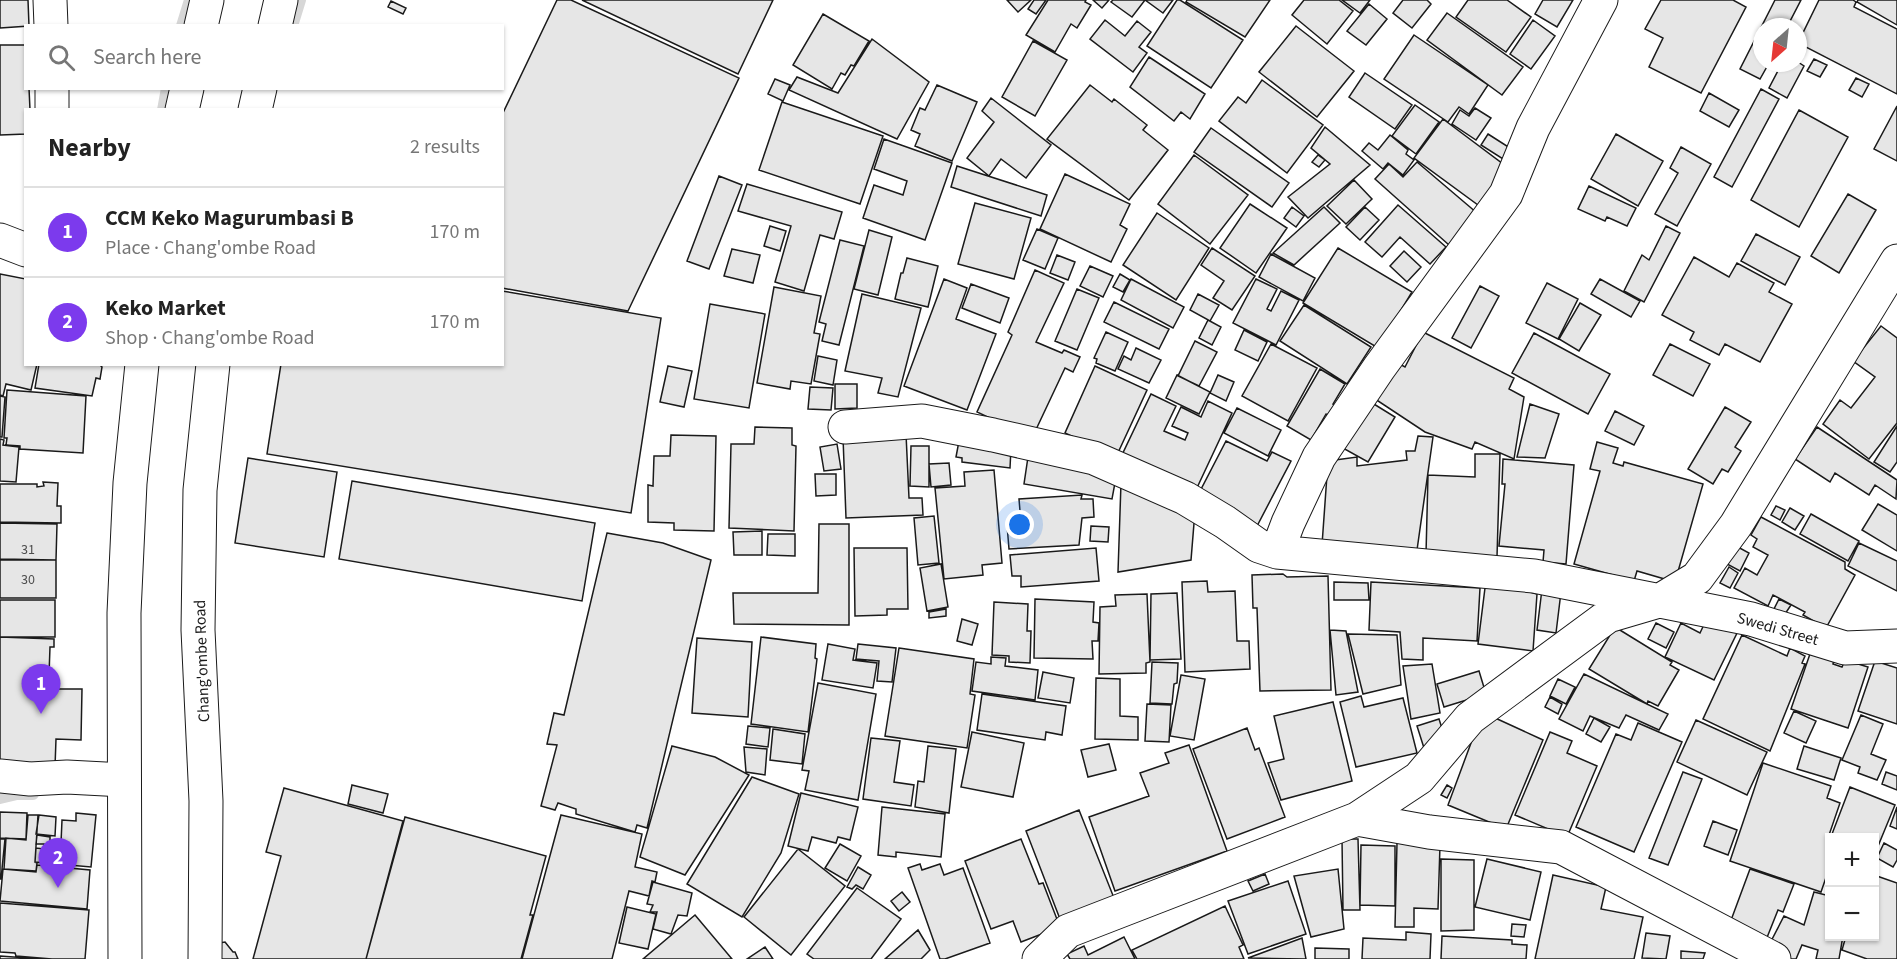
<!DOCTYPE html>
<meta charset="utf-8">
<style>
body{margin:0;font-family:"Source Sans 3",sans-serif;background:#f2f2f2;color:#222}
.controls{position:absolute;right:18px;bottom:18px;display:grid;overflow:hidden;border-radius:0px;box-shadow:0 2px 4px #0004}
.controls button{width:54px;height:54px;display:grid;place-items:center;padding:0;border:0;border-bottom:2px solid #e0e0e0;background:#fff;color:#222;font:30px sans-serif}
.compass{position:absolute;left:1753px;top:18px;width:54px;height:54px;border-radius:50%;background:#fff;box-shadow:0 2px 4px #0004;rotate:207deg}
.you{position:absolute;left:1020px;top:525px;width:21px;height:21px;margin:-15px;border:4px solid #fff;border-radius:50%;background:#1a73e8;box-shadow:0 0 0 9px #1a73e833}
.badge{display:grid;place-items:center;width:39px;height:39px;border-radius:50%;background:#7c3aed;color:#fff;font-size:20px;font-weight:700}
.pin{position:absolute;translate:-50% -50px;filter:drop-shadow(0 2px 3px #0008)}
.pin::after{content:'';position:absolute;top:32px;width:21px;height:18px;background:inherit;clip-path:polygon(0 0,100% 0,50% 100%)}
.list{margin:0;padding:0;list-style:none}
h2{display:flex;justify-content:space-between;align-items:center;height:78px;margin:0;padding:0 24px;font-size:26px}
h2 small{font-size:20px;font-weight:400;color:#767676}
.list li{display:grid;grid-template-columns:39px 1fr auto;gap:18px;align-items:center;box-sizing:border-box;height:90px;padding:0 24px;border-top:2px solid #e0e0e0}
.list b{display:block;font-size:22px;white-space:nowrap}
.list p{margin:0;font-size:20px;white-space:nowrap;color:#767676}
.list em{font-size:20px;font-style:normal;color:#767676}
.icon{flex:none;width:33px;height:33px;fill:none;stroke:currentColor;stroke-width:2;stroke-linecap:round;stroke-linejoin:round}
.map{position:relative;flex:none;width:1897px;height:959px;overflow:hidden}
.search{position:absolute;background:#fff;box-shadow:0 2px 4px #0004;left:24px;top:24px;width:480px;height:66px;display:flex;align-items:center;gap:15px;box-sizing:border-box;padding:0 21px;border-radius:0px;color:#767676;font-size:22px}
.panel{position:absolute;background:#fff;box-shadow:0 2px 4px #0004;left:24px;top:108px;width:480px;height:258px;border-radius:0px}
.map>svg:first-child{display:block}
</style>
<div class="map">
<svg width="1897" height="959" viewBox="0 0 1897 959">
<rect width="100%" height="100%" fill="#fff"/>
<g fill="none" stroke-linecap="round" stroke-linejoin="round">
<path stroke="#d7d7d7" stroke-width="12" d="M182 26 190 0
M292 26 300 0
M163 110 167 88
M0 798 17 794H33"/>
</g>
<path fill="#e6e6e6" stroke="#1a1a1a" stroke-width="1.5" d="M0 0H28L29 26 0 28Z
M557 0H571L739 78 628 311 502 288V115Z
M582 0H773L738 74Z
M1007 0H1031L1018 12Z
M1034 0H1046L1036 14 1028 9Z
M1048 0H1086L1085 2 1091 5 1077 28 1071 24 1055 52 1026 35Z
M1093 0H1109L1102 8Z
M1113 0H1173L1163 13 1145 0 1132 17 1111 2Z
M1177 0H1180L1243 40 1211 88 1147 46Z
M1187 0H1270L1245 37 1186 2Z
M1304 0H1339L1353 11 1327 44 1292 15Z
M1342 0H1370L1360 13Z
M1403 0H1427L1431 4 1412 28 1393 13Z
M1468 0H1507L1531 17 1506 52 1456 17Z
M1543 0H1573L1557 27 1535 14Z
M1661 0H1733L1746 7 1701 93 1649 67 1663 38 1645 29Z
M1775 0H1801L1787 27H1762V63H1769L1760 79 1740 69Z
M1819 0H1853L1856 2 1854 7 1897 29V94L1798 43Z
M1858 0H1897V25L1857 2Z
M391 1 406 8 403 14 388 7Z
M1369 4 1387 19 1366 45 1347 31Z
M1447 13 1523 67 1502 95 1427 40Z
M823 14 869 41 854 66 851 65 845 75 841 73 832 89 793 65Z
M1105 20 1125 36 1137 21 1151 32 1139 47 1147 53 1133 72 1090 39Z
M1533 20 1555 36 1531 69 1510 54Z
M1296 26 1354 71 1317 117 1259 72Z
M1414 35 1488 85 1469 114 1459 107 1448 122 1384 79Z
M872 39 929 82 897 139 789 90 797 77 838 93Z
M1033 41 1067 60 1035 116 1002 97Z
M0 45H26V88H29L30 110H26V134L0 135Z
M1149 57 1205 94 1190 119 1181 112 1174 121 1130 87Z
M1814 59 1827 65 1820 77 1807 71Z
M1798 62 1804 66 1787 98 1769 88 1782 63Z
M1365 73 1412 105 1395 129 1349 97Z
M1856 78 1869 84 1862 97 1849 90Z
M775 79 790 85 783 101 768 94Z
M1262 80 1323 125 1287 173 1219 121 1238 97 1246 103Z
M937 85 977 102 952 161 915 146 920 134 911 130 920 108 925 110Z
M1090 85 1112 102 1114 99 1147 125 1143 130 1168 150 1129 200 1047 139Z
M1761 89 1779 99 1732 187 1714 177Z
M1709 93 1739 110 1729 127 1700 111Z
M991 98 1051 145 1026 178 1001 159 989 176 967 158 994 122 982 111Z
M782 102 883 136 860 204 759 170Z
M1415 105 1439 122 1416 154 1392 136Z
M1897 106V161L1874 149Z
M1475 108 1491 118 1476 140 1452 124 1460 110 1469 116Z
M1799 110 1848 137 1799 227 1751 200Z
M1443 119 1507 167 1478 205 1414 158Z
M1325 127 1370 165 1308 218 1288 197 1330 164 1311 148Z
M1211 128 1289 183 1272 207 1194 152Z
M1488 134 1510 148 1503 159 1481 145Z
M1616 134 1663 161 1638 206 1591 179Z
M1390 135 1408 150 1406 154 1414 160 1403 175 1388 163 1383 169 1362 151 1369 143 1378 150Z
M884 139 952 163 925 240 863 218 874 185 903 195 907 181 874 169Z
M1681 147 1711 164 1677 226 1655 214 1678 173 1670 168Z
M1194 155 1248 195 1210 244 1158 204Z
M1318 155 1325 160 1319 167 1312 162Z
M1417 162 1477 213 1449 245 1375 179 1389 164 1403 177Z
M957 166 1047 195 1041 216 951 187Z
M1065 174 1130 204 1120 225 1127 229 1111 262 1040 229Z
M719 176 742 185 709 269 687 261Z
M1354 180 1372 199 1346 224 1327 206Z
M747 184 842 212 834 239 820 235 804 291 775 282 791 226 738 211Z
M1589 186 1636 208 1627 226 1607 217 1605 221 1578 209Z
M1848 194 1876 210 1839 273 1811 256Z
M975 203 1031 218 1014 279 958 264Z
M1250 204 1287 228 1256 273 1220 248Z
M1398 205 1446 247 1430 264 1400 237 1382 257 1365 242Z
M1292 207 1304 216 1296 227 1284 218Z
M1324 207 1340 223 1294 265 1273 253Z
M1365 207 1379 220 1360 240 1346 227Z
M1157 213 1209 248 1176 300 1123 265Z
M770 226 786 231 780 251 764 246Z
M1666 226 1680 233 1644 302 1624 291 1642 255 1649 260Z
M1037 229 1058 238 1045 269 1023 260Z
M869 230 892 237 878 295 854 289Z
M1756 234 1800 257 1785 285 1741 261Z
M840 240 864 246 839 345 822 341 826 324 819 322Z
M1212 248 1255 276 1232 310 1213 298 1224 281 1201 265Z
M1338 248 1412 292 1378 348 1303 303Z
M732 249 760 255 753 283 724 276Z
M1404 251 1421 267 1407 282 1390 266Z
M1271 254 1315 278 1303 301 1259 277Z
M1057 255 1075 262 1068 280 1050 273Z
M1694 257 1729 277 1737 263 1774 283 1769 292 1792 304 1760 362 1725 344 1719 355 1690 340 1694 332 1662 315Z
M907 258 938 266 928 307 895 299 901 273H903Z
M1090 266 1113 276 1103 297 1080 286Z
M1035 270 1064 283 1036 342 1062 353 1064 350 1080 357 1073 372 1065 368 1032 438 977 412 1012 335 1008 332Z
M0 274 26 279V364H37L31 390 6 384 3 396 0 395Z
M1120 274 1130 280 1123 292 1113 287Z
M944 279 967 288 956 319 996 334 967 410 904 386Z
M1131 279 1184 307 1173 328 1121 300Z
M1256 279 1277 289 1267 309 1271 311 1281 291 1299 300 1276 345 1233 323Z
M1600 279 1640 301 1631 317 1591 294Z
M1547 283 1578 299 1558 339 1526 323Z
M971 284 1009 298 1000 323 962 308Z
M1480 286 1499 296 1471 348 1452 338Z
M774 287 821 296 814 333 820 334 811 384 791 381 790 389 757 383Z
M1077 289 1099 298 1077 350 1055 341Z
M502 291 661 318 631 513 267 454 281 364H502Z
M862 294 921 308 898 397 878 393 882 378 845 371Z
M1198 294 1219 305 1210 321 1190 310Z
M1114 302 1169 329 1159 349 1104 322Z
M1580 303 1601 315 1579 351 1559 339Z
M710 304 765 314 749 408 694 399Z
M1304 305 1371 347 1347 384 1280 341Z
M1208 320 1221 327 1212 345 1199 338Z
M1881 326 1897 338V423L1869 459 1823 424 1840 400 1851 408 1875 377 1853 361Z
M1244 330 1267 342 1258 361 1235 350Z
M1106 332 1128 342 1115 371 1096 363 1097 359 1094 358Z
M1423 332 1514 378 1509 389 1524 397 1514 459 1475 442 1472 449 1425 432 1372 397 1394 361 1405 367Z
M1534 333 1610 374 1588 414 1512 373Z
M1195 341 1217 352 1199 386 1178 376Z
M1271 344 1317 368 1288 421 1242 396Z
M1670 344 1710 364 1693 396 1653 375Z
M1136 348 1161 360 1149 383 1118 369 1124 356 1131 360Z
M818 356 837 360 833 385 814 381Z
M39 364H99L102 367 100 379 96 378 92 396 35 388Z
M668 366 692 371 684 407 660 402Z
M1095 366 1147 390 1116 457 1065 433Z
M1320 369 1345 384 1333 404 1336 405 1330 415 1326 414 1311 440 1287 426Z
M1177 375 1210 392 1199 414 1166 398Z
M1218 375 1234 382 1226 401 1210 393Z
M835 384H857V408L835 409Z
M810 387 833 388 831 410 808 409Z
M7 390 86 396 83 453 20 449V446L6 445 7 438H4Z
M1151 394 1176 406 1164 431 1185 440 1188 433 1172 426 1181 407 1201 417 1208 401 1232 413 1195 492 1121 457Z
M0 396 5 397 2 437H0Z
M1369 401 1395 417 1368 462 1341 447Z
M1530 404 1559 414 1545 458 1517 457Z
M1725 407 1751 422 1735 447 1741 451 1728 472 1722 469 1713 484 1688 469Z
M1237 408 1281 430 1268 456 1224 433Z
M1615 411 1644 426 1634 445 1605 431Z
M1897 426V462L1890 472 1874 462Z
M755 427 792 428V445L796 446 794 531 729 528 731 444H754Z
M1817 427 1897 480 1896 499 1875 485 1869 495 1835 473 1830 482 1795 459Z
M906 434 909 498H922L923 515 846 518 843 437Z
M671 435 716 436 714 531 674 530V523L648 522V485L653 486 654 456H670Z
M1418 436 1433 437 1417 550 1322 545 1328 461 1357 457V466L1407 460 1406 451H1415Z
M0 439 4 440 3 445 19 447 16 482 0 481Z
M959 441 1011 448 1010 468 962 462V458L956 457Z
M1226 441 1267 461 1272 452 1291 461 1256 528 1197 497Z
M1597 442 1618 448 1613 463 1623 466 1624 462 1703 484 1675 582 1637 571 1634 581 1574 564 1600 471 1590 469Z
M837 444 841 469 824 471 820 447Z
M911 446H929V487L910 486Z
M1475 454H1500L1497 557 1426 554 1428 475 1475 477Z
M1028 457 1117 472 1112 499 1024 484Z
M248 458 337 472 324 557 235 543Z
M1503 459 1574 465 1566 564 1543 562 1544 550 1499 546 1505 484H1502Z
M949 463 951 485 931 487 929 464Z
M994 470 1002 563 982 565 983 575 944 579 935 488 965 486 964 472Z
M815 474H836V495L816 496Z
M352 481 595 523 582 601 339 559Z
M43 482 58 483 57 506H61V523L0 522V484H37V487L44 486Z
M1121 483 1195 511 1191 560 1118 572Z
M1082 495 1081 499H1093L1094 517 1082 518 1079 545 1009 549 1007 525 1021 523 1019 499Z
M1878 504 1897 515V551L1862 530Z
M1776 506 1785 510 1780 520 1771 515Z
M1790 508 1804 516 1795 530 1782 522Z
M1811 514 1859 541 1848 561 1800 534Z
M934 516 939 563 918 565 914 518Z
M1761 517 1845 562V569L1855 575 1826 628 1803 615 1805 612 1773 595 1768 606 1734 588 1745 568 1757 575 1768 555 1753 547 1757 539 1751 535Z
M0 523 57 524 56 560 0 559Z
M819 524H849V625L734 624 733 593H818Z
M1091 526 1109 527 1108 542 1090 541Z
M762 531V555H734L733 532Z
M607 533 663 543 711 560 647 828 637 825 635 832 576 814V809L558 803 555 810 541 806 557 745 547 744 554 713 564 715Z
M768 534H795V556L767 555Z
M1859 543 1897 561V591L1848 566Z
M1736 546 1749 553 1740 571 1727 564Z
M854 548H907L908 609H887V615L855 616Z
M1096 548 1099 581 1021 587V576H1012L1010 555Z
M0 560H56V598H0Z
M941 564 948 607 927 611 920 568Z
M1729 567 1738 573 1730 588 1720 583Z
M1283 574 1287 577 1328 576 1331 690 1260 691 1257 608H1253L1252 575Z
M1486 580 1537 594 1533 651 1478 644Z
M1207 581 1208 592 1235 591 1237 641H1249L1250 669 1185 672 1182 582Z
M1334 582 1368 583 1369 600H1334Z
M1371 582 1480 588 1477 641 1423 638V660L1402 659 1400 632 1369 630Z
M1542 589 1561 592 1556 633 1537 630Z
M1177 593 1181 659 1150 660 1151 594Z
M1147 594 1150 662 1146 663V673L1099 674 1100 607 1116 606 1115 595Z
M1035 599 1094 602 1093 622 1099 623 1098 641H1092L1093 659 1034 658Z
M1779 599 1791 605 1785 614 1774 609Z
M0 600H55V637H0Z
M994 602 1028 604 1027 631H1031L1030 663 1009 662V656L992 655Z
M946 609V616L929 618V612Z
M1709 614 1739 629 1714 680 1665 657 1681 623 1700 633Z
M962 619 978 624 972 645 957 641Z
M1656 623 1674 632 1666 648 1648 639Z
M1615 627 1672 662 1670 665 1679 670 1658 706 1648 701 1647 704 1589 669Z
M1330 630 1346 631 1358 692 1336 695Z
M1348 634 1397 635 1401 685 1363 694Z
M1742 635 1787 656 1790 648 1805 656 1802 663 1805 664 1770 751 1703 719Z
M0 637 54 639V647H50L49 675H56L55 689H82L81 740 56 739 55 767 0 769Z
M761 637 816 644 815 658 817 659 808 732 751 724Z
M697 638 752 642 748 717 692 713Z
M828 644 855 649 853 660 877 663 873 688 822 680Z
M858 644 896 648 892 682 877 681 879 661 856 659Z
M899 648 974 659 970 694 975 695 967 748 885 736Z
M1811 651 1834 659 1833 664 1842 667 1845 660 1868 667 1848 728 1791 709Z
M991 657 1006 658 1005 666 1038 670 1035 700 972 691 976 662 991 664Z
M1875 661 1897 668V724L1858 711Z
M1152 662 1178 663 1177 683 1174 684 1172 704 1150 703Z
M1432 664 1440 713 1411 719 1403 666Z
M1479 671 1486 694 1444 707 1437 684Z
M1043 672 1074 678 1070 703 1038 698Z
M1584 674 1668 714 1659 730 1626 715 1619 728 1590 716 1583 731 1559 719Z
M1181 675 1205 679 1194 740 1170 736Z
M1096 678 1120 679V716L1138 717V740L1095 739Z
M1558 679 1575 687 1566 704 1550 696Z
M818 683 876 694 858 800 805 790 809 771 802 770Z
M982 694 1066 706 1062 735 1046 732 1045 740 977 730Z
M1361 696 1364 707 1403 698 1417 753 1356 767 1340 702Z
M1550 697 1562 704 1558 714 1545 707Z
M1333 702 1352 781 1281 800 1268 763 1284 759 1274 716Z
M1147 704 1171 705 1169 742 1145 741Z
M1794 711 1816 721 1806 743 1784 733Z
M1861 715 1883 724 1871 754 1886 760 1877 780 1858 773 1860 767 1842 760Z
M1493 717 1543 740 1506 829 1448 805 1474 735Z
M1594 718 1610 727 1601 742 1586 734Z
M1439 719 1446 741 1424 748 1417 726Z
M1696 720 1767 752 1747 795 1677 762Z
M1638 723 1682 742 1634 852 1576 827 1616 734 1631 740Z
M748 726 770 728 768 747 746 744Z
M1247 728 1255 750 1259 748 1285 817 1227 839 1193 749Z
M773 729 805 734 802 764 770 760Z
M972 732 1024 743 1013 797 961 787Z
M1550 732 1572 741 1567 753 1597 766 1567 837 1515 815Z
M871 738 900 741 894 782 914 785 911 806 863 799Z
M1109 744 1116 770 1088 777 1081 750Z
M1189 745 1227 851 1115 891 1089 817 1149 796 1140 773 1169 763 1165 753Z
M672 746 715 757 749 775 685 875 640 857Z
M928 746 956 749 949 813 915 807 918 781 924 782Z
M1804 746 1841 758 1834 780 1797 769Z
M744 747 767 749 765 775 746 772Z
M1763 763 1831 786 1827 798 1840 803 1829 835 1835 838H1830V866L1821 892 1730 861Z
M1683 772 1702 779 1668 865 1649 858Z
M1886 772 1897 776V790L1882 784Z
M752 777 799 794 781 853 742 917 687 884Z
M352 785 388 794 383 813 348 804Z
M1447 785 1452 788 1447 798 1441 795Z
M1850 787 1895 805 1876 851H1874V838H1841L1832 834Z
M284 788 403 821 366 959H253L281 856 266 852Z
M801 793 858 807 850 840 838 837 836 843 812 837 808 851 788 846Z
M882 807 945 814 941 857 896 852V857L878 855Z
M1897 807V829L1890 826Z
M1079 810 1114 898 1060 919 1026 831Z
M0 812 27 813 26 839 0 838Z
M76 813 96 815 91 867 35 862 36 848 44 849V844H36L37 835 50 837V842L61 843 62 820 76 821Z
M28 815H38L35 862 37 863 36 871 4 869 6 838 26 840Z
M39 815 56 817 55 836 36 834Z
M561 815 642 834 635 867 657 872 655 882 652 881 649 896 629 891 612 959H522Z
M405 817 546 856 530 915H533L521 959H366Z
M1713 821 1737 830 1728 855 1704 846Z
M0 839H5L1 879H0Z
M1021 839 1039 884 1043 883 1060 927 1021 942 1013 921 991 929 965 861Z
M1342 839H1358L1360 910H1343Z
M1397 843 1440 845 1438 909 1414 908V927H1395Z
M1884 843 1897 850V860L1893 867 1877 858Z
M840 844 861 856 847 881 825 868Z
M1361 845 1395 846V906L1360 905Z
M798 849 845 886 791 955 744 917Z
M1441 859 1474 860V930L1441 931Z
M1487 859 1541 872 1530 920 1475 907Z
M920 864 922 870 940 864 944 875 963 868 990 943 945 959H940L908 868Z
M37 865 90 870 87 909 0 901 3 869 36 872Z
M858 867 871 875 863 889 856 885 852 889 847 887Z
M1338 869 1344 929 1311 937 1294 876Z
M1750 869 1794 884 1783 912 1778 910 1764 945 1727 931Z
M1265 874 1269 884 1253 891 1248 881Z
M1553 875 1606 887 1601 909 1643 917 1634 959H1535Z
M1874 875 1897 883V959H1867L1842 950 1846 936H1874Z
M1288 881 1306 934 1248 954 1228 901Z
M653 882 692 893 687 916 678 915 671 934 653 929 657 912H650L653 905 647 904Z
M857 888 901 919 871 959H814L807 954Z
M902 892 910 902 899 911 891 901Z
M1814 892 1830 896V936H1843L1839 959H1816L1818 950 1802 945 1796 959H1786L1767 949 1784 916 1804 925Z
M0 903 89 910 85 959H52L16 956 15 953 0 952Z
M1225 906 1243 945 1239 947 1244 959H1137L1132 950Z
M627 907 656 914 648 949 619 943Z
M695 915 732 959H643Z
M1512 924 1526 925 1524 937 1511 936Z
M918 930 930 950 921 959H885Z
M1406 932 1431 934 1430 959H1362L1363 938 1406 940Z
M1646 933 1670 936 1666 959 1642 958Z
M1442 936 1512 940V944L1527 945 1526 959H1441Z
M1124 937 1135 959H1070L1067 954 1084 946 1088 955Z
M1302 938 1306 959 1248 958Z
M225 942 233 952H235L238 959H214L213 944Z
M765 947 773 959H747Z
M1315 948 1349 949V959H1315Z
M1681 951 1705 953 1703 959H1681Z
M0 956 41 959H0Z"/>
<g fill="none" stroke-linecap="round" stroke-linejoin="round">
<defs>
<path id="minor" d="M50 0 51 26
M52 88V110
M0 240 26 250
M845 427 922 421 993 435 1094 458 1185 498 1225 522 1259 546 1277 552 1534 576 1751 619 1845 648 1897 646
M1277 552 1288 523 1319 457 1379 368 1506 194 1533 128 1601 0
M0 776 30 779 67 777 124 780
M1357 819 1429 832 1561 847 1774 959
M1039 959 1068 931 1357 819 1419 778 1470 718 1608 616 1659 601 1697 578 1736 525 1897 261"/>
<path id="primary" d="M201 26 207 0
M275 26 281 0
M182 110 187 88
M255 110 260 88
M125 959 124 613 130 483 142 364
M205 959 206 801 198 630 200 490 213 364"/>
</defs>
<use href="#minor" stroke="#1a1a1a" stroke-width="35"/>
<use href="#primary" stroke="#1a1a1a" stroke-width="35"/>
<use href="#minor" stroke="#fff" stroke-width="33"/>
<use href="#primary" stroke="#fff" stroke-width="33"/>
</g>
<g text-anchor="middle" stroke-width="4.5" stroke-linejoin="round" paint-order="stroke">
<g font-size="14" fill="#4d4d4d">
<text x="28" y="554">31</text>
<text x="28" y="584">30</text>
</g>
<g font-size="16" fill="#1a1a1a" stroke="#fff">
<text transform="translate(1778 628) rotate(16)" y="6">Swedi Street</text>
<text transform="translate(201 661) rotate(-92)" y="6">Chang'ombe Road</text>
</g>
</g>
</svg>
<div class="controls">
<button>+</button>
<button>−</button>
</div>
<svg class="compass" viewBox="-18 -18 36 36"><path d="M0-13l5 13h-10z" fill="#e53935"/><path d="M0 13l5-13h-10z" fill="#767676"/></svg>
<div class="you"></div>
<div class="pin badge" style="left:41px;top:714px">1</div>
<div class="pin badge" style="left:58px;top:888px">2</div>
<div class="search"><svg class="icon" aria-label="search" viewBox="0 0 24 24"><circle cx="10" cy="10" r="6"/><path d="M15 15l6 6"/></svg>Search here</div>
<section class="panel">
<h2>Nearby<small>2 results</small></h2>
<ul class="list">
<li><span class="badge">1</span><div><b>CCM Keko Magurumbasi B</b><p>Place · Chang'ombe Road</p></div><em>170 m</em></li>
<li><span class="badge">2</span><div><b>Keko Market</b><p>Shop · Chang'ombe Road</p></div><em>170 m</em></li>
</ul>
</section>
</div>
